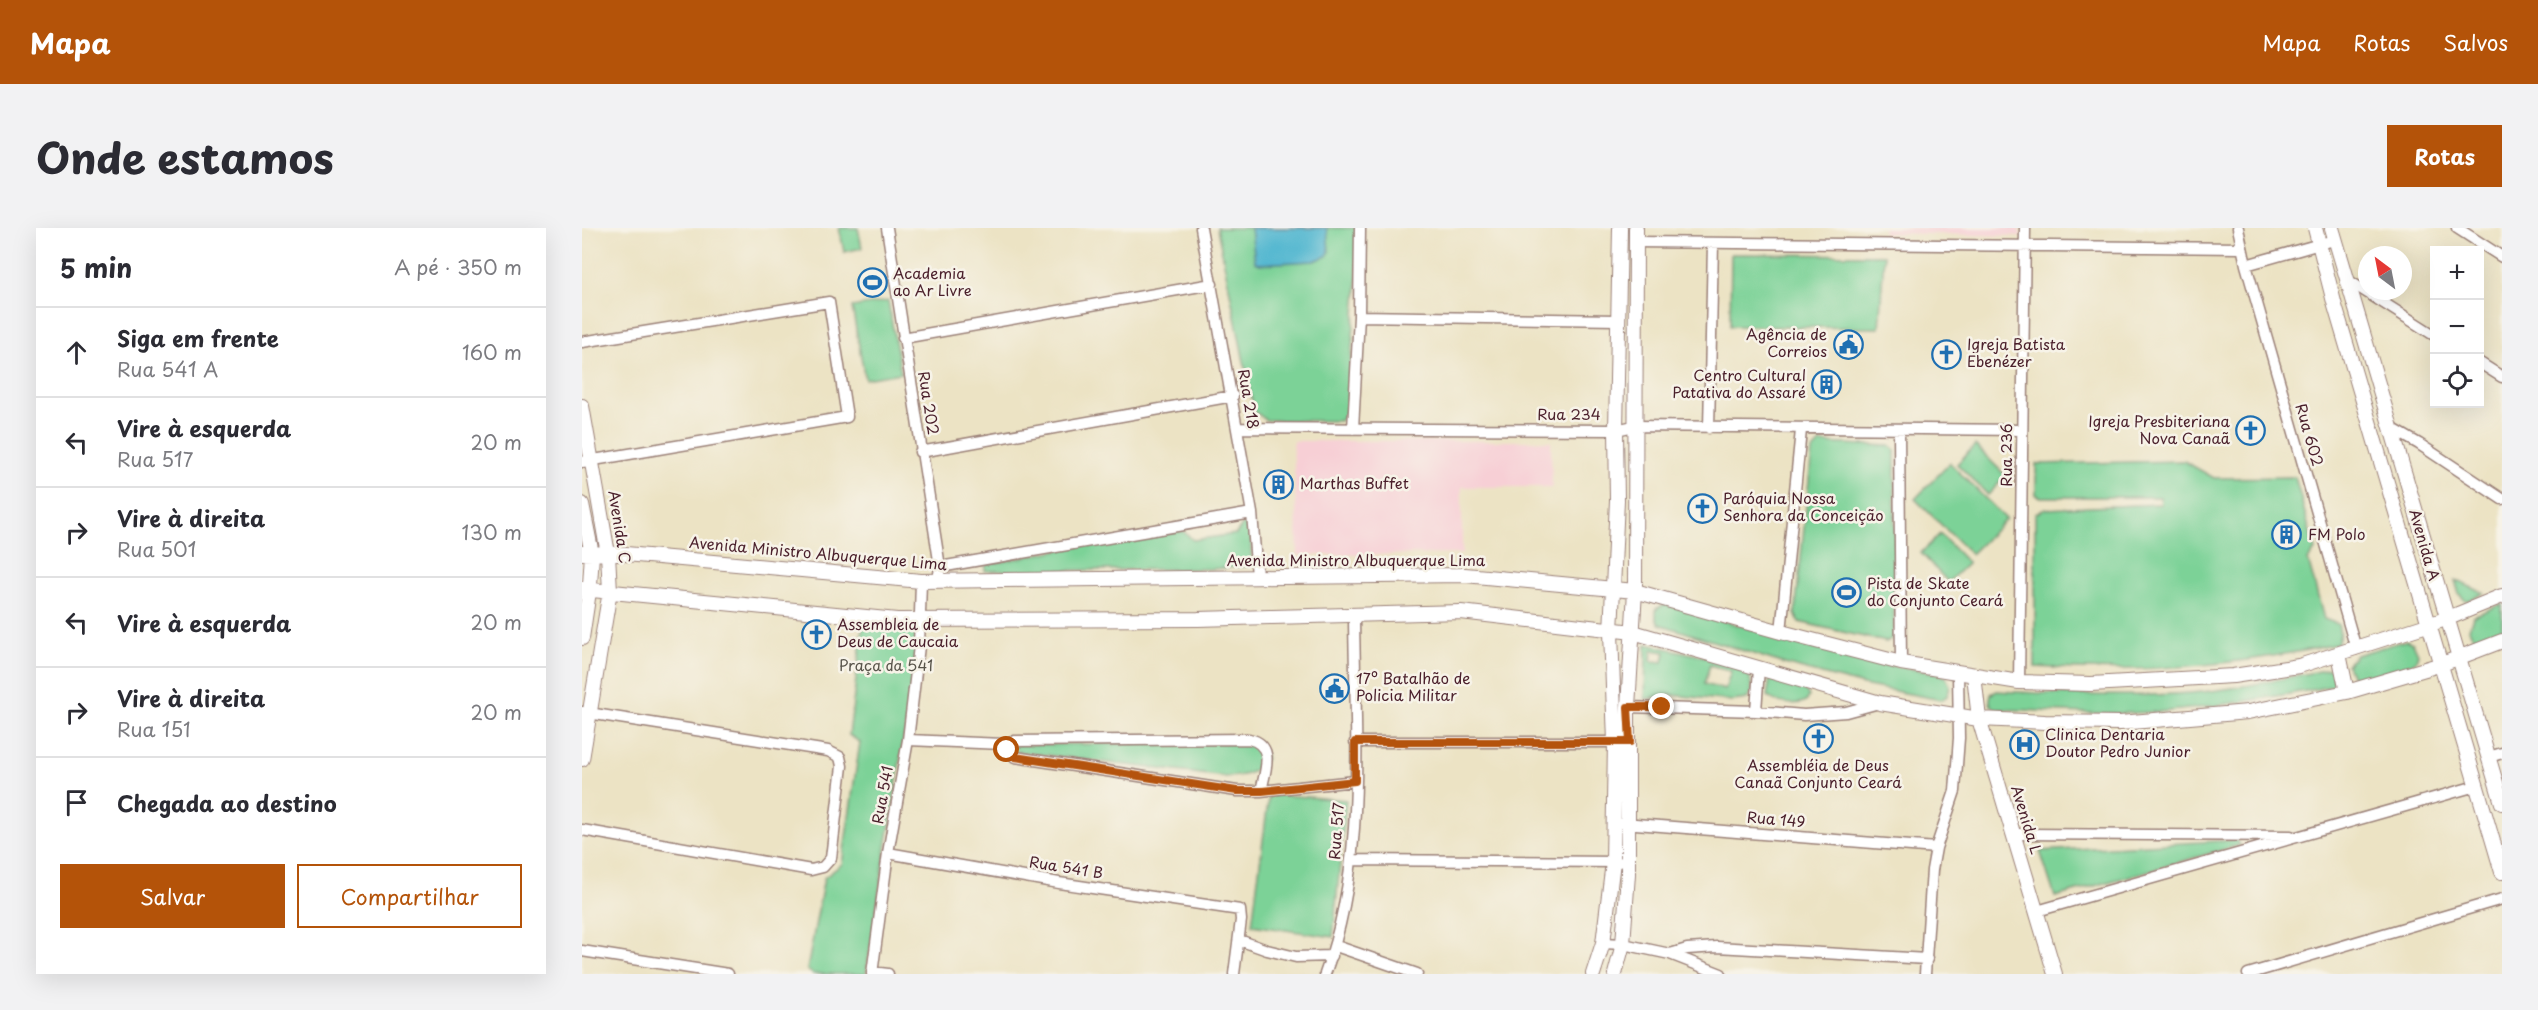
<!DOCTYPE html>
<html lang="pt">
<meta charset="utf-8">
<style>
body{margin:0;font-family:"Playpen Sans",sans-serif;background:#f2f2f3;color:#2b2b33}
.controls{position:absolute;right:18px;top:18px;display:grid;overflow:hidden;border-radius:0px;box-shadow:0 6px 24px #0002}
.controls button{width:54px;height:54px;display:grid;place-items:center;padding:0;border:0;border-bottom:2px solid #e1e1e2;background:#fff;color:#2b2b33;font:30px sans-serif}
.compass{position:absolute;left:1776px;top:18px;width:54px;height:54px;border-radius:50%;background:#fff;box-shadow:0 6px 24px #0002;rotate:328deg}
.stop{position:absolute;width:18px;height:18px;margin:-14px;border:4px solid #b45309;border-radius:50%;background:#fff}
.stop.end{background:#b45309;border-color:#fff;box-shadow:0 2px 6px #0008}
.list{margin:0;padding:0;list-style:none}
h2{display:flex;justify-content:space-between;align-items:center;height:78px;margin:0;padding:0 24px;font-size:26px}
h2 small{font-size:20px;font-weight:400;color:#7c7c81}
.list li{display:grid;grid-template-columns:39px 1fr auto;gap:18px;align-items:center;box-sizing:border-box;height:90px;padding:0 24px;border-top:2px solid #e1e1e2}
.list b{display:block;font-size:22px;white-space:nowrap}
.list p{margin:0;font-size:20px;white-space:nowrap;color:#7c7c81}
.list em{font-size:20px;font-style:normal;color:#7c7c81}
.actions{display:flex;gap:12px;padding:18px 24px}
.actions a{flex:1;padding:14px 0;border:2px solid #b45309;border-radius:0px;text-align:center;font-size:21px;color:#b45309}
.actions .main{background:#b45309;color:#fff}
.icon{flex:none;width:33px;height:33px;fill:none;stroke:currentColor;stroke-width:2;stroke-linecap:round;stroke-linejoin:round}
.map{position:relative;flex:none;width:1920px;height:746px;overflow:hidden;border-radius:0px}
header{display:flex;align-items:center;gap:36px;box-sizing:border-box;height:84px;padding:0 30px;background:#b45309;color:#fff}
header strong{font-size:28px}
nav{display:flex;gap:33px;margin-inline-start:auto;font-size:21px}
.intro{display:flex;align-items:center;justify-content:space-between;box-sizing:border-box;height:144px;padding:0 36px}
h1{margin:0;font-size:42px}
.button{padding:15px 27px;border-radius:0px;background:#b45309;color:#fff;font-size:21px;font-weight:700}
main{display:flex;gap:36px;padding:0 36px}
aside{flex:1;background:#fff;border-radius:0px;box-shadow:0 6px 24px #0002}
.map>svg:first-child{display:block}
</style>
<header>
<strong>Mapa</strong>
<nav><a>Mapa</a><a>Rotas</a><a>Salvos</a></nav>
</header>
<div class="intro"><h1>Onde estamos</h1><a class="button">Rotas</a></div>
<main>
<aside>
<h2>5 min<small>A pé · 350 m</small></h2>
<ul class="list">
<li><svg class="icon" aria-label="ahead" viewBox="0 0 24 24"><path d="M12 20V5M6 11l6-6 6 6"/></svg><div><b>Siga em frente</b><p>Rua 541 A</p></div><em>160 m</em></li>
<li><svg class="icon" aria-label="left" viewBox="0 0 24 24"><path d="M17 20v-9H6M10 6l-5 5 5 5"/></svg><div><b>Vire à esquerda</b><p>Rua 517</p></div><em>20 m</em></li>
<li><svg class="icon" aria-label="right" viewBox="0 0 24 24"><path d="M7 20v-9h11M14 6l5 5-5 5"/></svg><div><b>Vire à direita</b><p>Rua 501</p></div><em>130 m</em></li>
<li><svg class="icon" aria-label="left" viewBox="0 0 24 24"><path d="M17 20v-9H6M10 6l-5 5 5 5"/></svg><div><b>Vire à esquerda</b></div><em>20 m</em></li>
<li><svg class="icon" aria-label="right" viewBox="0 0 24 24"><path d="M7 20v-9h11M14 6l5 5-5 5"/></svg><div><b>Vire à direita</b><p>Rua 151</p></div><em>20 m</em></li>
<li><svg class="icon" aria-label="arrive" viewBox="0 0 24 24"><path d="M6 21V4h12l-3 4 3 4H6"/></svg><div><b>Chegada ao destino</b></div></li>
</ul>
<div class="actions"><a class="main">Salvar</a><a>Compartilhar</a></div>
</aside>
<div class="map">
<svg width="1920" height="746" viewBox="0 0 1920 746">
<rect width="100%" height="100%" fill="#f7f3e8"/>
<filter id="ink" filterUnits="userSpaceOnUse"><feTurbulence type="fractalNoise" baseFrequency=".0167" numOctaves="2"/><feDisplacementMap in="SourceGraphic" scale="12" xChannelSelector="R" yChannelSelector="G"/><feConvolveMatrix kernelMatrix="1 2 1 2 8 2 1 2 1" color-interpolation-filters="sRGB"/></filter>
<filter id="wash" filterUnits="userSpaceOnUse"><feTurbulence type="fractalNoise" baseFrequency=".008" numOctaves="4" result="noise"/><feDisplacementMap in="SourceGraphic" scale="24" xChannelSelector="R" yChannelSelector="G"/><feGaussianBlur stdDeviation="1.35" result="paint"/><feColorMatrix in="noise" values="0 0 0 0 0 0 0 0 0 0 0 0 0 0 0 0 0 1.4 0 .05"/><feComposite in="paint" operator="in"/></filter>
<g filter="url(#wash)">
<rect width="100%" height="100%" fill="#ece3c4"/>
<path fill="#f7cfd5" d="M1301 0H1436L1440 8 1301 5Z
M711 213H969L970 259H880V326L716 327Z"/>
<path fill="#7bd297" stroke="#627861" stroke-width="1.5" fill-rule="evenodd" d="M257 0H276L280 20 262 24Z
M635 0H776L775 63 764 186 758 193 684 192 672 183Z
M1149 26 1302 27 1297 100 1148 98Z
M306 73 319 145 283 151 270 79Z
M1238 215 1308 218 1313 222 1312 409 1304 414 1217 394 1213 386 1230 223Z
M1393 217 1424 248 1406 267 1375 236Z
M1602 233 1632 250 1713 249 1733 322 1726 332 1742 391 1756 396 1758 406 1755 416C1653 438 1558 446 1453 439V286L1462 281 1579 276 1578 269H1459L1454 267V236Z
M1368 235 1424 291 1389 326 1333 271Z
M661 296H668L670 338 630 341 403 343 404 337 513 314 601 303 611 312 654 306Z
M1358 306 1386 335 1366 354 1339 325Z
M1873 352 1902 365 1888 372H1883L1877 366Z
M1083 376 1286 434 1355 445 1364 449 1368 458 1365 468 1359 472 1281 457 1206 437 1077 396 1074 390V381Z
M1920 376V403L1900 411 1891 409 1887 401 1891 388Z
M281 396 331 399 337 413 284 746H231L225 742 242 650 260 636 278 514 267 507Z
M1825 412 1831 415 1836 426 1834 433 1828 437 1774 453 1769 447 1765 437 1774 427Z
M1064 416 1120 428 1167 442 1170 464 1165 471 1151 473 1089 467 1063 471ZM1070 422 1083 424 1081 434 1069 433ZM1128 437 1149 443 1143 462 1122 456Z
M1747 441 1753 443 1756 450 1751 458C1697 468 1642 478 1588 483 1530 488 1471 483 1413 481 1407 476 1407 473 1409 466L1415 463C1479 466 1543 470 1608 465 1654 462 1701 450 1747 441Z
M1191 450 1221 459 1227 468 1225 473C1213 478 1195 476 1185 468L1188 451Z
M677 514 684 530C674 547 661 548 643 549L415 521 416 517Z
M687 566 764 572 751 709 670 697Z
M1655 612 1658 617 1473 669 1458 623Z"/>
<path fill="#52b7d0" stroke="#4e6b7e" stroke-width="1.5" d="M669 0H745L747 24 745 28 732 33 678 36 673 34Z"/>
</g>
<g filter="url(#ink)">
<g fill="none" stroke-linecap="round" stroke-linejoin="round">
<defs>
<path id="minor" d="M305 0 358 339 356 353
M619 0 670 285 675 348
M1656 0 1664 37 1774 421
M1875 0 1920 29
M1053 14 1659 20
M1664 37 1752 12
M1767 53 1852 107
M777 88 1036 92
M321 110 630 56
M0 114 247 74 265 189 0 234
M1898 135 1920 149
M657 200 1034 202 1052 198 1440 202
M1127 200 1131 16
M771 201 777 88 778 0
M1811 201 1837 216 1920 271
M1317 202 1319 435
M338 224 651 168
M358 339 670 285
M1199 404 1219 202
M1437 454 1443 0
M1046 479 1174 483 1222 487 1264 484 1297 475
M1174 483 1177 440
M0 484 246 523 258 529 260 538 249 630 241 639 229 642 0 602
M326 512 421 516 432 513 667 511C694 517 683 543 679 563
M773 514H1038
M421 516 433 529 655 563H679L773 553
M1907 529 1920 525
M1041 595 1354 620
M1431 606 1709 608
M306 625 477 655 658 682 659 692 652 746
M769 632 1037 634
M1455 683 1894 558
M657 712 685 722 714 729 750 728
M1021 715 1041 716 1088 726 1105 721 1135 719 1345 731
M754 718 835 746
M0 723 146 746
M1088 726 1139 746
M290 744 306 746
M290 746 306 625 326 512 337 418 339 353
M743 746C785 633 773 506 772 388
M1343 746 1350 642 1354 620 1373 563 1377 510 1376 444
M1666 746 1920 671"/>
<path id="tertiary" d="M1733 0 1753 78 1920 644
M1750 0 1920 575
M0 178 26 326 28 363 0 531
M0 276 10 326 8 357 0 410
M0 325 44 326 339 353 883 347 1053 363 1199 404 1319 435 1437 454 1509 456 1651 448 1717 438 1864 391 1920 368
M0 361 315 392 616 391 879 384 1051 404 1298 475 1397 491 1463 494 1538 495 1666 484 1765 464 1860 436 1920 413
M1757 426 1765 464
M1392 447 1397 491 1473 746
M1011 746 1021 715 1031 634 1033 514 1029 404 1035 272 1034 202 1038 0
M1033 746 1041 716 1046 646V479L1053 363 1054 0"/>
</defs>
<use href="#minor" stroke="#9b8178" stroke-width="13"/>
<use href="#tertiary" stroke="#9b8178" stroke-width="16"/>
<use href="#minor" stroke="#fff" stroke-width="10"/>
<use href="#tertiary" stroke="#fff" stroke-width="14"/>
</g>
</g>
<g fill="none" stroke-linecap="round" stroke-linejoin="round" filter="url(#ink)">
<path stroke="#b45309" stroke-width="8" d="M425 522 433 529 655 563H680L773 553V514H1048L1046 479H1080"/>
</g>
<defs>
<symbol id="stadium-ring" viewBox="-11 -11 22 22"><circle r="9.5" fill="#f7f3e8" stroke="#1f6fb2" stroke-width="1.5"/><path d="M0-5a6.5 5 0 1 0 0 10a6.5 5 0 1 0 0-10ZM-3.5-1.8h7v3.6h-7Z" fill="#1f6fb2"/></symbol>
<symbol id="civic-ring" viewBox="-11 -11 22 22"><circle r="9.5" fill="#f7f3e8" stroke="#1f6fb2" stroke-width="1.5"/><path d="M-.6-6.5H3V-4.5H.6V-3L4-1V1h2V6H-6V1h2V-1L-.6-3ZM-1.2 2.5V6h2.4V2.5Z" fill="#1f6fb2"/></symbol>
<symbol id="church-ring" viewBox="-11 -11 22 22"><circle r="9.5" fill="#f7f3e8" stroke="#1f6fb2" stroke-width="1.5"/><path d="M-1.2-6h2.4v3.5h3.3v2.4h-3.3V6h-2.4V-.1h-3.3v-2.4h3.3Z" fill="#1f6fb2"/></symbol>
<symbol id="building-ring" viewBox="-11 -11 22 22"><circle r="9.5" fill="#f7f3e8" stroke="#1f6fb2" stroke-width="1.5"/><path d="M-4-6H4V6H1V3H-1V6H-4ZM-2.5-4.3h1.7v1.8h-1.7ZM.8-4.3h1.7v1.8H.8ZM-2.5-1h1.7V.8h-1.7ZM.8-1h1.7V.8H.8Z" fill="#1f6fb2"/></symbol>
<symbol id="hospital-ring" viewBox="-11 -11 22 22"><circle r="9.5" fill="#f7f3e8" stroke="#1f6fb2" stroke-width="1.5"/><path d="M-5-5h3v3.5h4V-5h3V5h-3V1.5h-4V5h-3Z" fill="#1f6fb2"/></symbol>
</defs>
<g fill-rule="evenodd">
<use href="#stadium-ring" x="274" y="38" width="33" height="33"/>
<use href="#civic-ring" x="1250" y="100" width="33" height="33"/>
<use href="#church-ring" x="1348" y="110" width="33" height="33"/>
<use href="#building-ring" x="1228" y="140" width="33" height="33"/>
<use href="#church-ring" x="1652" y="186" width="33" height="33"/>
<use href="#building-ring" x="680" y="240" width="33" height="33"/>
<use href="#church-ring" x="1104" y="264" width="33" height="33"/>
<use href="#building-ring" x="1688" y="290" width="33" height="33"/>
<use href="#stadium-ring" x="1248" y="348" width="33" height="33"/>
<use href="#church-ring" x="218" y="390" width="33" height="33"/>
<use href="#civic-ring" x="736" y="444" width="33" height="33"/>
<use href="#church-ring" x="1220" y="494" width="33" height="33"/>
<use href="#hospital-ring" x="1426" y="500" width="33" height="33"/>
</g>
<g text-anchor="middle" stroke-width="5" stroke-linejoin="round" paint-order="stroke">
<g font-size="15" fill="#4a1f2b" stroke="#f7f3e8" text-anchor="start">
<text x="311" y="51">Academia<tspan x="311" dy="17">ao Ar Livre</tspan></text>
<text x="1245" y="112" text-anchor="end">Agência de<tspan x="1245" dy="17">Correios</tspan></text>
<text x="1385" y="122">Igreja Batista<tspan x="1385" dy="17">Ebenézer</tspan></text>
<text x="1224" y="153" text-anchor="end">Centro Cultural<tspan x="1224" dy="17">Patativa do Assaré</tspan></text>
<text x="1648" y="199" text-anchor="end">Igreja Presbiteriana<tspan x="1648" dy="17">Nova Canaã</tspan></text>
<text x="718" y="261">Marthas Buffet</text>
<text x="1141" y="276">Paróquia Nossa<tspan x="1141" dy="17">Senhora da Conceição</tspan></text>
<text x="1726" y="312">FM Polo</text>
<text x="1285" y="361">Pista de Skate<tspan x="1285" dy="17">do Conjunto Ceará</tspan></text>
<text x="255" y="402">Assembleia de<tspan x="255" dy="17">Deus de Caucaia</tspan></text>
<text x="774" y="456">17º Batalhão de<tspan x="774" dy="17">Policia Militar</tspan></text>
<text x="1463" y="512">Clinica Dentaria<tspan x="1463" dy="17">Doutor Pedro Junior</tspan></text>
<text x="1236" y="543" text-anchor="middle">Assembléia de Deus<tspan x="1236" dy="17">Canaã Conjunto Ceará</tspan></text>
</g>
<g font-size="15" fill="#4a1f2b" stroke="#f7f3e8">
<text transform="translate(666 171) rotate(80)" y="5">Rua 218</text>
<text transform="translate(346 175) rotate(81)" y="5">Rua 202</text>
<text x="987" y="192">Rua 234</text>
<text transform="translate(1727 207) rotate(74)" y="5">Rua 602</text>
<text transform="translate(1425 227) rotate(-90)" y="5">Rua 236</text>
<text transform="translate(37 299) rotate(81)" y="5">Avenida C</text>
<text transform="translate(1842 317) rotate(74)" y="5">Avenida A</text>
<text transform="translate(236 326) rotate(5)" y="5">Avenida Ministro Albuquerque Lima</text>
<text x="774" y="338">Avenida Ministro Albuquerque Lima</text>
<text transform="translate(301 567) rotate(-80)" y="5">Rua 541</text>
<text transform="translate(1194 592) rotate(5)" y="5">Rua 149</text>
<text transform="translate(1444 592) rotate(73)" y="5">Avenida L</text>
<text transform="translate(755 603) rotate(-86)" y="5">Rua 517</text>
<text transform="translate(484 640) rotate(9)" y="5">Rua 541 B</text>
</g>
<g font-size="15" fill="#59554b" stroke="#f7f3e8">
<text x="304" y="443">Praça da 541</text>
</g>
</g>
</svg>
<div class="controls">
<button>+</button>
<button>−</button>
<button><svg class="icon" aria-label="locate" viewBox="0 0 24 24"><circle cx="12" cy="12" r="6"/><path d="M12 2v4M12 18v4M2 12h4M18 12h4"/></svg></button>
</div>
<svg class="compass" viewBox="-18 -18 36 36"><path d="M0-13l5 13h-10z" fill="#e53935"/><path d="M0 13l5-13h-10z" fill="#7c7c81"/></svg>
<div class="stop" style="left:425px;top:522px"></div>
<div class="stop end" style="left:1080px;top:479px"></div>
</div>
</main>
